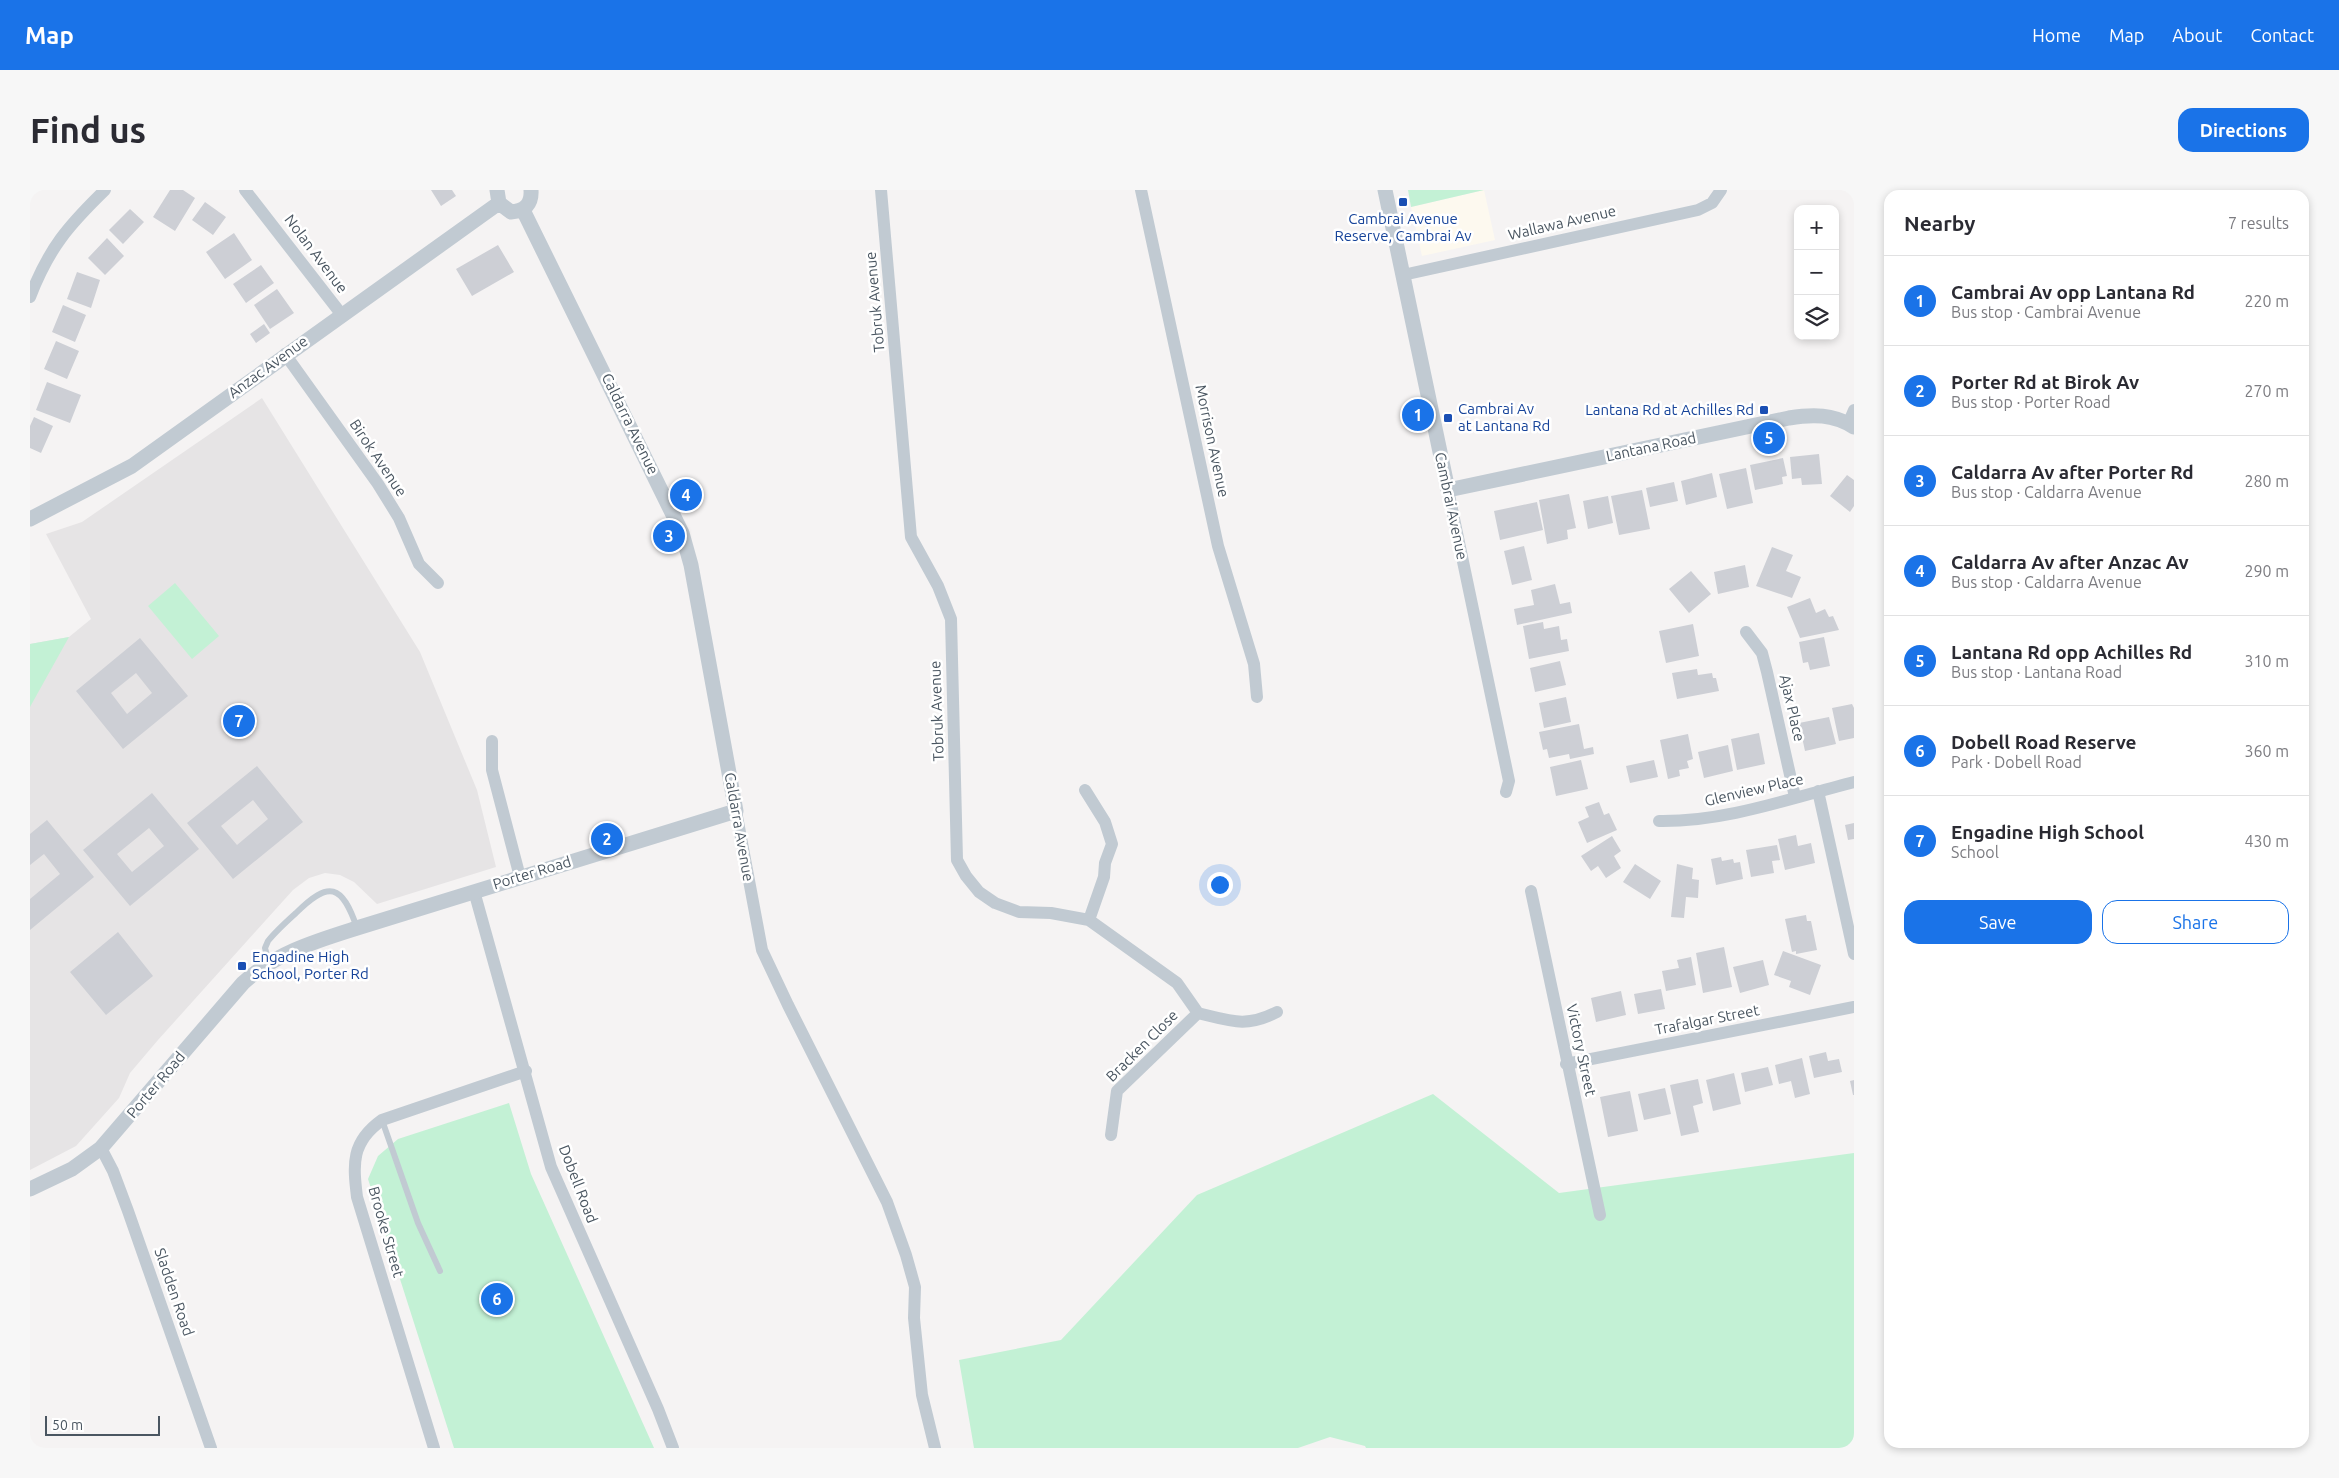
<!DOCTYPE html>
<meta charset="utf-8">
<style>
body{margin:0;font-family:Ubuntu,sans-serif;background:#f7f7f7;color:#2b2b33}
.controls{position:absolute;right:15px;top:15px;display:grid;overflow:hidden;border-radius:10px;box-shadow:0 2px 8px #0003}
.controls button{width:45px;height:45px;display:grid;place-items:center;padding:0;border:0;border-bottom:1px solid #e1e1e2;background:#fff;color:#2b2b33;font:25px sans-serif}
.scale{position:absolute;left:15px;bottom:12px;width:115px;box-sizing:border-box;padding-left:5px;border:2px solid #4a5661;border-top:0;font-size:14px;line-height:18px;white-space:nowrap;color:#4a5661;-webkit-text-stroke:4px #fff;paint-order:stroke}
.you{position:absolute;left:1189px;top:694px;width:18px;height:18px;margin:-12px;border:4px solid #fff;border-radius:50%;background:#1a73e8;box-shadow:0 0 0 8px #1a73e833}
.badge{display:grid;place-items:center;width:32px;height:32px;border-radius:50%;background:#1a73e8;color:#fff;font-size:16px;font-weight:700}
.pin{position:absolute;translate:-50% -50%;border:2px solid #fff;box-shadow:0 1px 5px #0006}
.list{margin:0;padding:0;list-style:none}
h2{display:flex;justify-content:space-between;align-items:center;height:65px;margin:0;padding:0 20px;font-size:21px}
h2 small{font-size:16px;font-weight:400;color:#7c7c81}
.list li{display:grid;grid-template-columns:32px 1fr auto;gap:15px;align-items:center;box-sizing:border-box;height:90px;padding:0 20px;border-top:1px solid #e1e1e2}
.list b{display:block;font-size:19px;white-space:nowrap}
.list p{margin:0;font-size:16px;white-space:nowrap;color:#7c7c81}
.list em{font-size:16px;font-style:normal;color:#7c7c81}
.actions{display:flex;gap:10px;padding:15px 20px}
.actions a{flex:1;padding:11px 0;border:1px solid #1a73e8;border-radius:15px;text-align:center;font-size:18px;color:#1a73e8}
.actions .main{background:#1a73e8;color:#fff}
.icon{flex:none;width:28px;height:28px;fill:none;stroke:currentColor;stroke-width:2;stroke-linecap:round;stroke-linejoin:round}
.map{position:relative;flex:none;width:1824px;height:1258px;overflow:hidden;border-radius:15px}
header{display:flex;align-items:center;gap:30px;box-sizing:border-box;height:70px;padding:0 25px;background:#1a73e8;color:#fff}
header strong{font-size:24px}
nav{display:flex;gap:28px;margin-inline-start:auto;font-size:18px}
.intro{display:flex;align-items:center;justify-content:space-between;box-sizing:border-box;height:120px;padding:0 30px}
h1{margin:0;font-size:35px}
.button{padding:12px 22px;border-radius:15px;background:#1a73e8;color:#fff;font-size:18px;font-weight:700}
main{display:flex;gap:30px;padding:0 30px}
aside{flex:1;background:#fff;border-radius:15px;box-shadow:0 2px 8px #0003}
.map>svg:first-child{display:block}
</style>
<header>
<strong>Map</strong>
<nav><a>Home</a><a>Map</a><a>About</a><a>Contact</a></nav>
</header>
<div class="intro"><h1>Find us</h1><a class="button">Directions</a></div>
<main>
<div class="map">
<svg width="1824" height="1258" viewBox="0 0 1824 1258">
<rect width="100%" height="100%" fill="#f5f3f3"/>
<path fill="#fdf9ef" d="M1454 0 1465 50 1392 66 1381 17Z"/>
<path fill="#e6e4e5" d="M232 208 390 462 447 600 466 677 347 714 324 692 310 685 295 683 279 688 263 700 128 850 100 883 89 908 46 956 0 980V454L39 447 61 429 16 344 52 332Z"/>
<path fill="#c3f1d5" d="M1378 0H1454L1381 17Z
M145 393 189 446 162 469 118 416Z
M39 447 0 517V454Z
M1403 904 1529 1003 1824 963V1258H1336L1335 1256 1300 1247 1268 1258H944L929 1170 1031 1150 1167 1005Z
M479 913 501 984 624 1258H424L338 989 348 966 368 949Z"/>
<path fill="#cdcfd5" fill-rule="evenodd" d="M140 0H153L165 8 145 41 123 27Z
M401 0H422L426 6 411 16Z
M175 12 196 27 183 45 162 30Z
M100 19 114 32 93 54 79 40Z
M204 43 222 70 195 89 176 62Z
M77 48 94 66 75 85 58 68Z
M468 55 484 82 442 106 426 79Z
M231 75 244 93 216 113 203 94Z
M47 82 70 90 61 118 37 109Z
M247 99 264 123 240 139 224 115Z
M33 115 56 125 45 152 22 142Z
M234 134 240 143 226 153 220 144Z
M26 151 49 161 37 189 14 179Z
M17 192 51 205 40 233 6 220Z
M4 227 23 236 11 263 0 258V236Z
M1789 264 1792 294 1772 295 1771 288 1762 289 1760 267Z
M1753 268 1757 286 1752 287 1753 294 1725 300 1720 275Z
M1716 278 1723 313 1697 319 1689 284Z
M1682 283 1687 307 1656 315 1651 291Z
M1817 285 1824 290V316L1820 322 1800 306Z
M1644 292 1648 311 1620 317 1616 298Z
M1612 300 1620 339 1589 345 1581 306Z
M1539 304 1546 338 1537 340 1538 349 1517 354 1509 310Z
M1578 306 1583 333 1558 339 1553 311Z
M1507 312 1513 340 1470 350 1464 321Z
M1494 356 1502 390 1482 395 1474 361Z
M1742 357 1763 365 1756 381 1771 387 1762 408 1726 396Z
M1715 375 1719 397 1688 404 1684 382Z
M1661 381 1681 404 1659 423 1639 399Z
M1525 394 1530 414 1540 412 1542 423 1487 435 1484 419 1504 415 1501 400Z
M1780 408 1786 423 1795 419 1799 427 1803 426 1809 440 1770 448 1757 417Z
M1513 432 1514 439 1529 436 1531 450 1537 449 1539 461 1499 469 1493 436Z
M1663 434 1669 466 1636 473 1629 441Z
M1794 447 1800 476 1780 480 1778 472 1773 473 1769 452Z
M110 448 158 506 93 559 46 501ZM106 483 122 503 97 524 81 503Z
M1530 471 1536 495 1505 502 1500 478Z
M1667 479 1668 485 1682 483 1683 488H1686L1689 501 1647 509 1642 483Z
M1536 507 1541 532 1514 538 1509 513Z
M1822 514 1824 518V548L1809 551 1802 518Z
M1799 527 1806 554 1775 561 1769 533Z
M1549 534 1554 559 1563 557 1564 564 1540 569 1539 564 1519 568 1517 559 1513 560 1509 542Z
M1729 543 1735 574 1707 580 1701 549Z
M1658 544 1663 569 1657 571 1659 578 1649 580 1650 586 1638 589 1630 550Z
M1698 555 1703 581 1674 588 1668 562Z
M1551 570 1558 599 1526 606 1520 577Z
M1624 570 1628 587 1600 593 1596 576Z
M227 576 273 632 203 689 157 633ZM223 610 238 629 207 655 191 636Z
M122 603 169 659 100 716 53 660ZM119 638 134 656 102 682 87 664Z
M1569 612 1574 625 1579 623 1587 640 1557 653 1548 632 1559 627 1555 617Z
M17 630 64 687 0 740V709L30 684 14 664 0 675V644Z
M1824 633V649L1818 650 1815 635Z
M1766 645 1768 656 1781 653 1785 673 1755 680 1748 649Z
M1582 646 1591 661 1584 666 1591 678 1576 688 1568 676 1561 681 1551 666Z
M1747 655 1750 670 1742 671 1744 683 1721 687 1716 660Z
M1691 667 1692 671 1703 669 1704 673 1710 672 1713 689 1686 695 1681 669Z
M1605 674 1631 691 1620 709 1593 692Z
M1647 674 1663 678 1662 689 1669 690 1668 708 1656 707 1654 728 1641 727Z
M1776 725 1777 731H1781L1787 760 1766 764V761L1762 762 1755 729Z
M88 742 123 786 76 825 40 782Z
M1694 757 1702 797 1673 803 1666 763Z
M1753 761 1791 775 1780 805 1759 797 1761 791 1744 785Z
M1661 767 1666 795 1636 801 1632 781 1649 778 1647 770Z
M1733 770 1739 795 1710 803 1703 777Z
M1631 799 1635 819 1608 824 1604 804Z
M1591 801 1596 825 1566 832 1561 808Z
M1796 862 1798 871 1809 869 1812 882 1784 888 1779 866Z
M1772 868 1780 904 1765 908 1761 891 1749 894 1745 875Z
M1738 877 1743 895 1715 902 1711 883Z
M1704 883 1711 914 1683 921 1676 890Z
M1668 889 1673 913 1663 916 1669 942 1651 946 1640 895Z
M1824 890V905H1823L1820 891Z
M1635 898 1641 924 1614 930 1608 904Z
M1600 901 1608 941 1578 947 1570 907Z"/>
<g fill="none" stroke-linecap="round" stroke-linejoin="round">
<path stroke="#c1cad2" stroke-width="6" d="M239 773 235 758 238 751C246 741 256 732 266 723 299 690 312 694 327 738
M352 930 388 1033 410 1081"/>
<path stroke="#c1cad2" stroke-width="12" d="M215 0 312 125
M851 0 881 347 908 396 921 429 927 670 936 686 949 702 965 713 989 722 1021 723 1059 730 1147 793 1168 823C1201 831 1216 838 1247 822
M1111 0 1188 356 1224 474 1227 507
M1373 85 1668 20 1682 13 1691 0
M0 107C19 58 38 36 75 0
M255 164 348 294 369 328 389 374 408 393
M1818 234 1824 220
M1418 300 1479 591 1476 602
M1716 442 1732 463 1737 482 1765 607
M462 551V580L490 687
M1055 600 1075 632 1082 654 1075 673 1074 687 1059 730
M1788 601 1824 764
M706 621 732 760 758 815 857 1012 876 1065 885 1097 884 1128 892 1205 905 1258
M1629 631C1695 632 1761 608 1824 592
M444 701 521 977 628 1219 643 1258
M1501 701 1570 1025
M1536 874 1824 817
M1081 945 1087 901 1168 823
M71 958 83 981 98 1021 181 1258
M404 1258 327 1007C323 974 321 952 352 930L496 881"/>
<path stroke="#c1cad2" stroke-width="15" d="M467 0 469 13 481 22C495 21 502 14 501 0
M1355 0 1418 300 1759 228C1783 224 1803 224 1824 237
M0 329 102 276 469 13
M0 999 42 979 71 958 213 793C245 763 286 751 327 738L706 621 661 375 652 343 493 20"/>
</g>
<g fill="#1a4fb4" stroke="#fff" stroke-width="2">
<rect x="1368" y="7" width="10" height="10" rx="2.5"/>
<rect x="1729" y="215" width="10" height="10" rx="2.5"/>
<rect x="1413" y="223" width="10" height="10" rx="2.5"/>
<rect x="207" y="771" width="10" height="10" rx="2.5"/>
</g>
<g text-anchor="middle" stroke-width="5" stroke-linejoin="round" paint-order="stroke">
<g font-size="15" fill="#164399" stroke="#fff" text-anchor="start">
<text x="1373" y="34" text-anchor="middle">Cambrai Avenue<tspan x="1373" dy="17">Reserve, Cambrai Av</tspan></text>
<text x="1428" y="224">Cambrai Av<tspan x="1428" dy="17">at Lantana Rd</tspan></text>
<text x="1724" y="225" text-anchor="end">Lantana Rd at Achilles Rd</text>
<text x="222" y="772">Engadine High<tspan x="222" dy="17">School, Porter Rd</tspan></text>
</g>
<g font-size="15" fill="#4a5661" stroke="#fff">
<text transform="translate(1532 33) rotate(-13)" y="5">Wallawa Avenue</text>
<text transform="translate(286 64) rotate(53)" y="5">Nolan Avenue</text>
<text transform="translate(845 112) rotate(-95)" y="5">Tobruk Avenue</text>
<text transform="translate(238 177) rotate(-36)" y="5">Anzac Avenue</text>
<text transform="translate(600 234) rotate(64)" y="5">Caldarra Avenue</text>
<text transform="translate(1182 251) rotate(78)" y="5">Morrison Avenue</text>
<text transform="translate(1621 257) rotate(-12)" y="5">Lantana Road</text>
<text transform="translate(348 268) rotate(56)" y="5">Birok Avenue</text>
<text transform="translate(1421 316) rotate(78)" y="5">Cambrai Avenue</text>
<text transform="translate(1762 518) rotate(77)" y="5">Ajax Place</text>
<text transform="translate(907 521) rotate(-92)" y="5">Tobruk Avenue</text>
<text transform="translate(1724 600) rotate(-13)" y="5">Glenview Place</text>
<text transform="translate(709 637) rotate(80)" y="5">Caldarra Avenue</text>
<text transform="translate(502 683) rotate(-17)" y="5">Porter Road</text>
<text transform="translate(1677 830) rotate(-11)" y="5">Trafalgar Street</text>
<text transform="translate(1112 856) rotate(-45)" y="5">Bracken Close</text>
<text transform="translate(1551 860) rotate(78)" y="5">Victory Street</text>
<text transform="translate(126 895) rotate(-50)" y="5">Porter Road</text>
<text transform="translate(548 994) rotate(69)" y="5">Dobell Road</text>
<text transform="translate(356 1042) rotate(74)" y="5">Brooke Street</text>
<text transform="translate(144 1102) rotate(71)" y="5">Sladden Road</text>
</g>
</g>
</svg>
<div class="controls">
<button>+</button>
<button>−</button>
<button><svg class="icon" aria-label="layers" viewBox="0 0 24 24"><path d="M12 4l9 5-9 5-9-5zM3 14l9 5 9-5"/></svg></button>
</div>
<div class="scale">50 m</div>
<div class="you"></div>
<div class="pin badge" style="left:1388px;top:225px">1</div>
<div class="pin badge" style="left:577px;top:649px">2</div>
<div class="pin badge" style="left:639px;top:346px">3</div>
<div class="pin badge" style="left:656px;top:305px">4</div>
<div class="pin badge" style="left:1739px;top:248px">5</div>
<div class="pin badge" style="left:467px;top:1109px">6</div>
<div class="pin badge" style="left:209px;top:531px">7</div>
</div>
<aside>
<h2>Nearby<small>7 results</small></h2>
<ul class="list">
<li><span class="badge">1</span><div><b>Cambrai Av opp Lantana Rd</b><p>Bus stop · Cambrai Avenue</p></div><em>220 m</em></li>
<li><span class="badge">2</span><div><b>Porter Rd at Birok Av</b><p>Bus stop · Porter Road</p></div><em>270 m</em></li>
<li><span class="badge">3</span><div><b>Caldarra Av after Porter Rd</b><p>Bus stop · Caldarra Avenue</p></div><em>280 m</em></li>
<li><span class="badge">4</span><div><b>Caldarra Av after Anzac Av</b><p>Bus stop · Caldarra Avenue</p></div><em>290 m</em></li>
<li><span class="badge">5</span><div><b>Lantana Rd opp Achilles Rd</b><p>Bus stop · Lantana Road</p></div><em>310 m</em></li>
<li><span class="badge">6</span><div><b>Dobell Road Reserve</b><p>Park · Dobell Road</p></div><em>360 m</em></li>
<li><span class="badge">7</span><div><b>Engadine High School</b><p>School</p></div><em>430 m</em></li>
</ul>
<div class="actions"><a class="main">Save</a><a>Share</a></div>
</aside>
</main>
